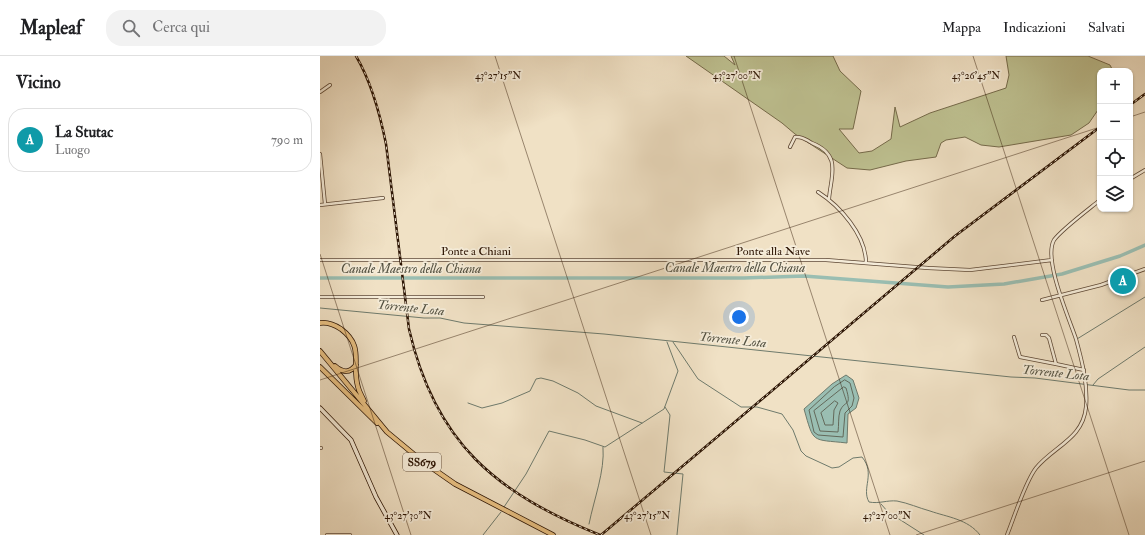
<!DOCTYPE html>
<html lang="it">
<meta charset="utf-8">
<style>
body{margin:0;font-family:"IM FELL Double Pica",serif;background:#f2f2f2;color:#202124}
.controls{position:absolute;right:12px;top:12px;display:grid;overflow:hidden;border-radius:8px;box-shadow:0 1px 3px #0004}
.controls button{width:36px;height:36px;display:grid;place-items:center;padding:0;border:0;border-bottom:1px solid #e0e0e0;background:#fff;color:#202124;font:20px sans-serif}
.you{position:absolute;left:419px;top:261px;width:14px;height:14px;margin:-10px;border:3px solid #fff;border-radius:50%;background:#1a73e8;box-shadow:0 0 0 6px #1a73e833}
.badge{display:grid;place-items:center;width:26px;height:26px;border-radius:50%;background:#b45309;color:#fff;font-size:13px;font-weight:700}
.pin{position:absolute;translate:-50% -50%;border:2px solid #fff;box-shadow:0 1px 4px #0006}
.list{margin:0;padding:0;list-style:none}
h2{display:flex;justify-content:space-between;align-items:center;height:52px;margin:0;padding:0 16px;font-size:17px}
h2 small{font-size:13px;font-weight:400;color:#757577}
.list li{display:grid;grid-template-columns:26px 1fr auto;gap:12px;align-items:center;box-sizing:border-box;height:64px;margin:0 8px 8px;padding:0 8px;border:1px solid #e0e0e0;border-radius:16px}
.list b{display:block;font-size:15px;white-space:nowrap}
.list p{margin:0;font-size:13px;white-space:nowrap;color:#757577}
.list em{font-size:13px;font-style:normal;color:#757577}
.icon{flex:none;width:22px;height:22px;fill:none;stroke:currentColor;stroke-width:2;stroke-linecap:round;stroke-linejoin:round}
.map{position:relative;flex:none;width:825px;height:479px;overflow:hidden}
header{display:flex;align-items:center;gap:24px;box-sizing:border-box;height:56px;padding:0 20px;background:#fff;border-bottom:1px solid #e0e0e0}
header strong{font-size:19px}
nav{display:flex;gap:22px;margin-inline-start:auto;font-size:14px}
.search{width:280px;height:36px;background:#f2f2f2;display:flex;align-items:center;gap:10px;box-sizing:border-box;padding:0 14px;border-radius:16px;color:#757577;font-size:15px}
main{display:flex}
aside{flex:1;background:#fff}
.map>svg:first-child{display:block}
</style>
<header>
<strong>Mapleaf</strong>
<div class="search"><svg class="icon" aria-label="search" viewBox="0 0 24 24"><circle cx="10" cy="10" r="6"/><path d="M15 15l6 6"/></svg>Cerca qui</div>
<nav><a>Mappa</a><a>Indicazioni</a><a>Salvati</a></nav>
</header>
<main>
<aside>
<h2>Vicino<small></small></h2>
<ul class="list">
<li><span class="badge" style="background:#0f9aa8">A</span><div><b>La Stutac</b><p>Luogo</p></div><em>790 m</em></li>
</ul>
</aside>
<div class="map">
<svg width="825" height="479" viewBox="0 0 825 479">
<rect width="100%" height="100%" fill="#f0e1c5"/>
<filter id="stains"><feTurbulence type="fractalNoise" baseFrequency=".005" numOctaves="4"/><feColorMatrix values="0 0 0 0 .2 0 0 0 0 .09 0 0 0 0 .02 0 0 0 .5 -.17"/></filter>
<radialGradient id="worn" r=".72"><stop offset=".6" stop-color="#630" stop-opacity="0"/><stop offset="1" stop-color="#630" stop-opacity=".3"/></radialGradient>
<path fill="#bec191" stroke="#756a4a" d="M366 0H404L415 9 411 0H513L520 15 541 35 533 73H519L539 97 552 95 571 83 575 51 580 71 610 57 686 32 689 19 686 0H768L790 9 793 15H780V51L769 67 751 79 679 91 661 89 645 81 626 84 621 87 616 101 586 105 550 114 527 112 475 78 462 67Z"/>
<path fill="#9abeb2" stroke="#6e7a6c" d="M526 319 533 324 539 342 536 352 528 358 527 387C491 383 494 388 484 353L512 328Z"/>
<g fill="none" stroke-linecap="round" stroke-linejoin="round">
<path stroke="#63695a" stroke-width="1" d="M525 324 530 327 534 342 532 350 525 357 523 381 498 379 494 376 489 354 514 331Z
M524 331 526 332C532 352 525 343 520 355 518 361 519 369 518 376L500 375 494 355Z
M515 345 518 347 514 354 513 369H505L501 357Z"/>
<path stroke="#6e7a6c" stroke-width="1" d="M0 252 104 262H120L144 267 284 278 691 321 715 322 809 334H825
M757 283 825 241
M353 286 378 323 421 351H437L462 358 473 374 481 395 486 400 512 412 519 411 533 402 542 401C556 418 541 432 549 446 559 448 567 444 577 445 588 447 599 452 610 455 627 461 648 463 660 479
M773 329 778 323 825 291
M148 347 162 352 182 347 210 335 216 323 221 322 233 325 258 337 276 350 322 367
M345 351 350 359 344 416 363 418 357 479
M561 448 568 456 604 479
M184 451 206 418 229 375 265 384 285 391 344 353 358 315 347 286
M269 468C274 443 285 415 283 391
M163 479 181 456"/>
<path stroke="#9abeb2" stroke-width="3.5" d="M0 222H424L484 220 628 231 684 228 742 218 800 200 825 189"/>
<defs>
<path id="minor" d="M0 36 10 29
M470 91 475 81C483 80 486 84 492 87 522 99 511 119 509 143
M0 98 5 148
M810 123 825 114
M498 136C520 150 546 179 546 207
M0 149 63 142
M0 204H506L608 212 650 214 732 204
M0 241H163
M722 244 781 229 825 213
M722 279H726L729 282 736 308 764 314
M694 281 700 301 736 308
M0 392H1
M7 479H30
M687 479C694 462 705 426 716 412 734 390 763 383 766 351 768 328 762 305 756 283 749 262 723 203 734 184 741 174 769 153 780 144"/>
<path id="secondary" d="M0 352 31 384 56 441 77 479"/>
<path id="primary" d="M0 267C7 266 15 269 21 273 45 291 31 307 38 331 39 336 42 340 44 345
M0 295 67 376 102 405 135 428 233 479
M15 310C23 317 30 317 36 309
M0 311 57 367"/>
</defs>
<use href="#minor" stroke="#5d4734" stroke-width="4"/>
<use href="#secondary" stroke="#2c1403" stroke-width="5"/>
<use href="#primary" stroke="#2c1403" stroke-width="5.5"/>
<use href="#minor" stroke="#f5ecd9" stroke-width="2.5"/>
<use href="#secondary" stroke="#f5ecd9" stroke-width="3.5"/>
<use href="#primary" stroke="#e8c082" stroke-width="4"/>
<defs>
<path id="rail" d="M36 0C52 27 60 58 66 88L89 273C115 387 176 437 280 479
M810 49 825 38
M281 479 635 180 780 71"/>
</defs>
<use href="#rail" stroke="#2c1403" stroke-width="2.5"/>
<use href="#rail" stroke="#f5ecd9" stroke-width="1" stroke-dasharray="3" stroke-linecap="butt"/>
</g>
<path fill="none" stroke="#2c1403" stroke-width="1" stroke-opacity="0.45" d="M175 0 331 479M414 0 570 479M653 0 809 479M810 61 825 56M0 198 91 479M0 324 780 71M596 479 825 405"/>
<g text-anchor="middle" stroke-width="3.5" stroke-linejoin="round" paint-order="stroke">
<rect fill="#f5ecd9" stroke="#685543" stroke-width="1" x="83" y="397" width="38" height="18" rx="3"/>
<g font-size="11" font-weight="bold" fill="#2c1403">
<text x="102" y="410">SS679</text>
</g>
<g font-size="12" fill="#2c1403" stroke="#f5ecd9">
<text x="156" y="199">Ponte a Chiani</text>
<text x="453" y="199">Ponte alla Nave</text>
</g>
<g font-size="13" font-style="italic" fill="#525040" stroke="#f5ecd9">
<text x="415" y="216">Canale Maestro della Chiana</text>
<text x="91" y="217">Canale Maestro della Chiana</text>
<text transform="translate(91 251) rotate(6)" y="5">Torrente Lota</text>
<text transform="translate(413 283) rotate(6)" y="5">Torrente Lota</text>
<text transform="translate(736 316) rotate(6)" y="5">Torrente Lota</text>
</g>
</g>
<g font-size="10" text-anchor="middle" fill="#2c1403" stroke="#f5ecd9" stroke-width="3.5" stroke-linejoin="round" paint-order="stroke">
<text x="178" y="23">43°27'15"N</text>
<text x="417" y="23">43°27'00"N</text>
<text x="656" y="23">43°26'45"N</text>
<text x="88" y="463">43°27'30"N</text>
<text x="327" y="463">43°27'15"N</text>
<text x="567" y="463">43°27'00"N</text>
</g>
<rect width="100%" height="100%" filter="url(#stains)"/>
<rect width="100%" height="100%" fill="url(#worn)"/>
</svg>
<div class="controls">
<button>+</button>
<button>−</button>
<button><svg class="icon" aria-label="locate" viewBox="0 0 24 24"><circle cx="12" cy="12" r="6"/><path d="M12 2v4M12 18v4M2 12h4M18 12h4"/></svg></button>
<button><svg class="icon" aria-label="layers" viewBox="0 0 24 24"><path d="M12 4l9 5-9 5-9-5zM3 14l9 5 9-5"/></svg></button>
</div>
<div class="you"></div>
<div class="pin badge" style="left:803px;top:225px;background:#0f9aa8">A</div>
</div>
</main>
